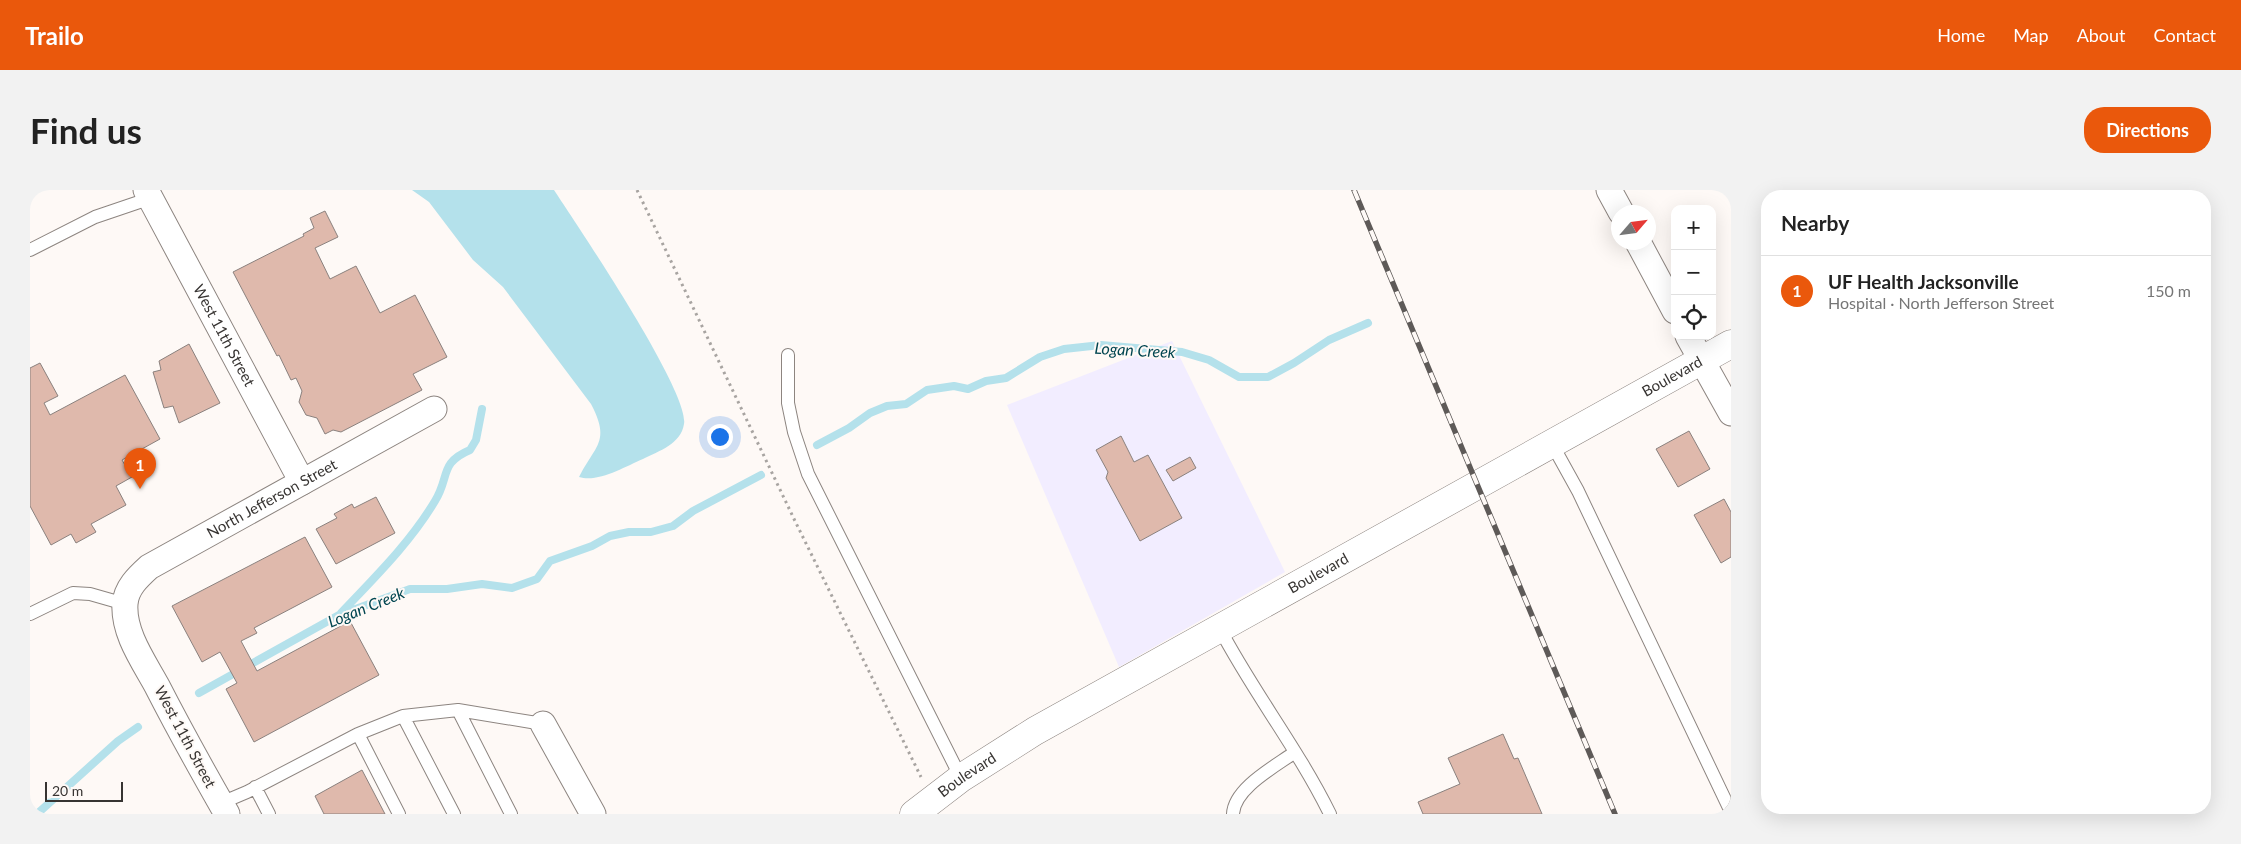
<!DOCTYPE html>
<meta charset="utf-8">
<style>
body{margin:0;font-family:Lato,sans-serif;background:#f2f2f2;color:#222}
.controls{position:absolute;right:15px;top:15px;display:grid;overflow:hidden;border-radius:10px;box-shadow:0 5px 20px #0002}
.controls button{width:45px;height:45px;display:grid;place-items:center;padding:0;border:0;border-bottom:1px solid #e0e0e0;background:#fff;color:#222;font:25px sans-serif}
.compass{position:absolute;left:1581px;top:15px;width:45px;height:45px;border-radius:50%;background:#fff;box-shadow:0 5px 20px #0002;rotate:62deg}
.scale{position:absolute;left:15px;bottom:12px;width:78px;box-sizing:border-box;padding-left:5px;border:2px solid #373432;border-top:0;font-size:14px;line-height:18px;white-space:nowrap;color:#373432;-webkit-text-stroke:4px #fef9f6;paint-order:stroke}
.you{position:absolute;left:689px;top:246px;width:18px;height:18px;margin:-12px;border:4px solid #fff;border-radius:50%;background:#1a73e8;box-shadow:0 0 0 8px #1a73e833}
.badge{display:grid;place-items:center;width:32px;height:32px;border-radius:50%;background:#ea580c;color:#fff;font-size:16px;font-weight:700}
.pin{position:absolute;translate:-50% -41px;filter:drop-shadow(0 1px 2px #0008)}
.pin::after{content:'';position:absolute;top:26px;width:18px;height:15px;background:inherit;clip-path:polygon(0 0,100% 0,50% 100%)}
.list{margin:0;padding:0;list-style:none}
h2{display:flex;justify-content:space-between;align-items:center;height:65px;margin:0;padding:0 20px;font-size:21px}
h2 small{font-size:16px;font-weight:400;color:#767676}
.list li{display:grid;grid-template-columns:32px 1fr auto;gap:15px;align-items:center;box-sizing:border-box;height:70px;padding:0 20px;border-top:1px solid #e0e0e0}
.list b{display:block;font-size:19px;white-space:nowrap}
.list p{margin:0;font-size:16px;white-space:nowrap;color:#767676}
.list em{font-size:16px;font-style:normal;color:#767676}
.icon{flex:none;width:28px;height:28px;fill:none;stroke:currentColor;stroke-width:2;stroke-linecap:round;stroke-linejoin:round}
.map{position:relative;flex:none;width:1701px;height:624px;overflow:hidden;border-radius:20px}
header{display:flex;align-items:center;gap:30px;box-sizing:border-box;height:70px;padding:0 25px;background:#ea580c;color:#fff}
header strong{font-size:24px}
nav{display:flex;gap:28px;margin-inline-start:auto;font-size:18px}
.intro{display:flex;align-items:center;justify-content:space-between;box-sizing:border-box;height:120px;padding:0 30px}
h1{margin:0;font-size:35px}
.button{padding:12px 22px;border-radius:20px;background:#ea580c;color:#fff;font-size:18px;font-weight:700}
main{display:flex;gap:30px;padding:0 30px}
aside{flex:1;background:#fff;border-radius:20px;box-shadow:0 5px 20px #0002}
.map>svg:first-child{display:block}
</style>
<header>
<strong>Trailo</strong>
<nav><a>Home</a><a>Map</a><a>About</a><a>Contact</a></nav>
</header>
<div class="intro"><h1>Find us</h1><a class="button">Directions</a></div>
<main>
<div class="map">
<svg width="1701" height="624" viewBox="0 0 1701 624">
<rect width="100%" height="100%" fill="#fef9f6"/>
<path fill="#f2edff" d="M1142 151 1255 382 1089 477 977 215Z"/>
<path fill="#b4e1eb" d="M382 0H524C547 35 660 202 654 234 651 254 629 261 613 269 594 277 568 293 549 287 565 255 581 252 561 214L473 97 443 70 399 12Z"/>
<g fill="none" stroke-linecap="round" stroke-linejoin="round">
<path stroke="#b4e1eb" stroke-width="8" d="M787 255 819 238 840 223 857 216 876 214 897 200 924 196 938 199 956 191 976 188 1010 167 1034 159 1071 155 1152 162 1179 170 1209 187H1238L1264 173 1299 150 1338 133
M311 423C344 388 380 353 405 311 420 287 409 273 440 260L446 250 452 219
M169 503 309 425 342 413 380 399H417L452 394 482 398 507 389 520 371 562 356 580 346 599 342H621L643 336 663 321 731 285
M7 624 88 551 108 537"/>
</g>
<path fill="#dfb9ac" stroke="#8a817e" d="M295 21 308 47 285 58 300 89 326 76 350 123 385 105 417 167 383 184 392 200 311 242 303 240 295 244 287 228 276 225 269 212 272 201 266 188 261 190 249 165 247 166 203 82 274 46 273 44 284 38 280 28Z
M159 154 190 213 149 233 143 216 134 218 123 182 131 180 129 171Z
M10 173 28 206 14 213 20 225 95 185 130 249 92 270 102 287 86 296 96 315 61 334 66 342 46 353 41 344 21 355 0 316V178Z
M1659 241 1680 279 1648 297 1626 259Z
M1091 246 1104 272 1118 265 1152 328 1110 351 1076 288 1078 282 1066 260Z
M1160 267 1166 278 1143 291 1136 280Z
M346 307 365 343 306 374 286 339 307 328 304 324 322 314 324 318Z
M1694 309 1701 322V367L1691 373 1664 325Z
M275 347 302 397 224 438 227 443 211 451 227 481 320 431 349 485 224 552 196 499 207 493 190 462 172 472 142 416Z
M1473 544 1484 569 1488 568 1512 624H1393L1388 612 1430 594 1418 568Z
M332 580 355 624H294L285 606Z"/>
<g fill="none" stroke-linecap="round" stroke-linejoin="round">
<defs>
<path id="service" d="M0 60 65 27 121 8
M758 165V213L764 242 778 284 931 588
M1522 254 1548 301 1701 622
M0 424 43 403 60 404 95 414
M1190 439C1223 502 1268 559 1300 624
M428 520 481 624
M373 526 424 624
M328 544 369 624
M225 597 239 624
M191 613 217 602 328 544 373 526 428 520 513 534
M1203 624C1204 598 1246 576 1265 562"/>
<g id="minor">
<path id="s1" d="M116 0 272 292"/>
<path d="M1579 0 1591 22"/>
<path d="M1608 52 1645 121"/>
<path d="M1658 146 1701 223"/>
<path d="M513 534 563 624"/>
<path id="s2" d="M197 624C173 582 149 539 127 496 114 472 93 443 95 414 96 398 108 387 119 377L404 219"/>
</g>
<g id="secondary">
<path id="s3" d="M884 624 931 588 1005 541 1701 154"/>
</g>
</defs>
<use href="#service" stroke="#8d8580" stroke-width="14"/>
<use href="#minor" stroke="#8d8580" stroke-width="27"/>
<use href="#secondary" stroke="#8d8580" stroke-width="29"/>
<path stroke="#a8a4a1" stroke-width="3" stroke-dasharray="2.5 4" stroke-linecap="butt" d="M607 0 765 331 891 587"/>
<use href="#service" stroke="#fff" stroke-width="12"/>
<use href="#minor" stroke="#fff" stroke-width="25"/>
<use href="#secondary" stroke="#fff" stroke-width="28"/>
<defs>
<path id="rail" d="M1324 0 1585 624"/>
</defs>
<use href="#rail" stroke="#5e5a58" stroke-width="5.5"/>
<use href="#rail" stroke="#fef9f6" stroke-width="4" stroke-dasharray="11" stroke-linecap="butt"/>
</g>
<g text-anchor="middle" stroke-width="4" stroke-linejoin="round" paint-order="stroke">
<g font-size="15" fill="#373432" stroke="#fef9f6">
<text dy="5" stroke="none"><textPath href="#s1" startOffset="165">West 11th Street</textPath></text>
<text dy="5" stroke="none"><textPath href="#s3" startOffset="876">Boulevard</textPath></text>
<text dy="5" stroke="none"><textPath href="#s2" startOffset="421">North Jefferson Street</textPath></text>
<text dy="5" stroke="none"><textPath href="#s3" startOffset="471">Boulevard</textPath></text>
<text transform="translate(155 547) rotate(62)" y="5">West 11th Street</text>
<text dy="5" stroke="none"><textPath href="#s3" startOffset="66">Boulevard</textPath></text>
</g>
<g font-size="16" font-style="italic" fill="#004550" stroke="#fef9f6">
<text transform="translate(1105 160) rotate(3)" y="6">Logan Creek</text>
<text transform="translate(336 417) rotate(-22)" y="6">Logan Creek</text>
</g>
</g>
</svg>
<div class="controls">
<button>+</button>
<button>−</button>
<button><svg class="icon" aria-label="locate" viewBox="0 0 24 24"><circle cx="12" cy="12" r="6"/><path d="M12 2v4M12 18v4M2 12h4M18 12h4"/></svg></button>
</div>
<svg class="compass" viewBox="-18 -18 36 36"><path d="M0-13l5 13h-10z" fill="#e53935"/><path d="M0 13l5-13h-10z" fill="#767676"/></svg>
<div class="scale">20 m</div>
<div class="you"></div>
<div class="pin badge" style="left:110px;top:299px">1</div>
</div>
<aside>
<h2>Nearby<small></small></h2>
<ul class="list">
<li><span class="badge">1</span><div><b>UF Health Jacksonville</b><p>Hospital · North Jefferson Street</p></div><em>150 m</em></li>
</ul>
</aside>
</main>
